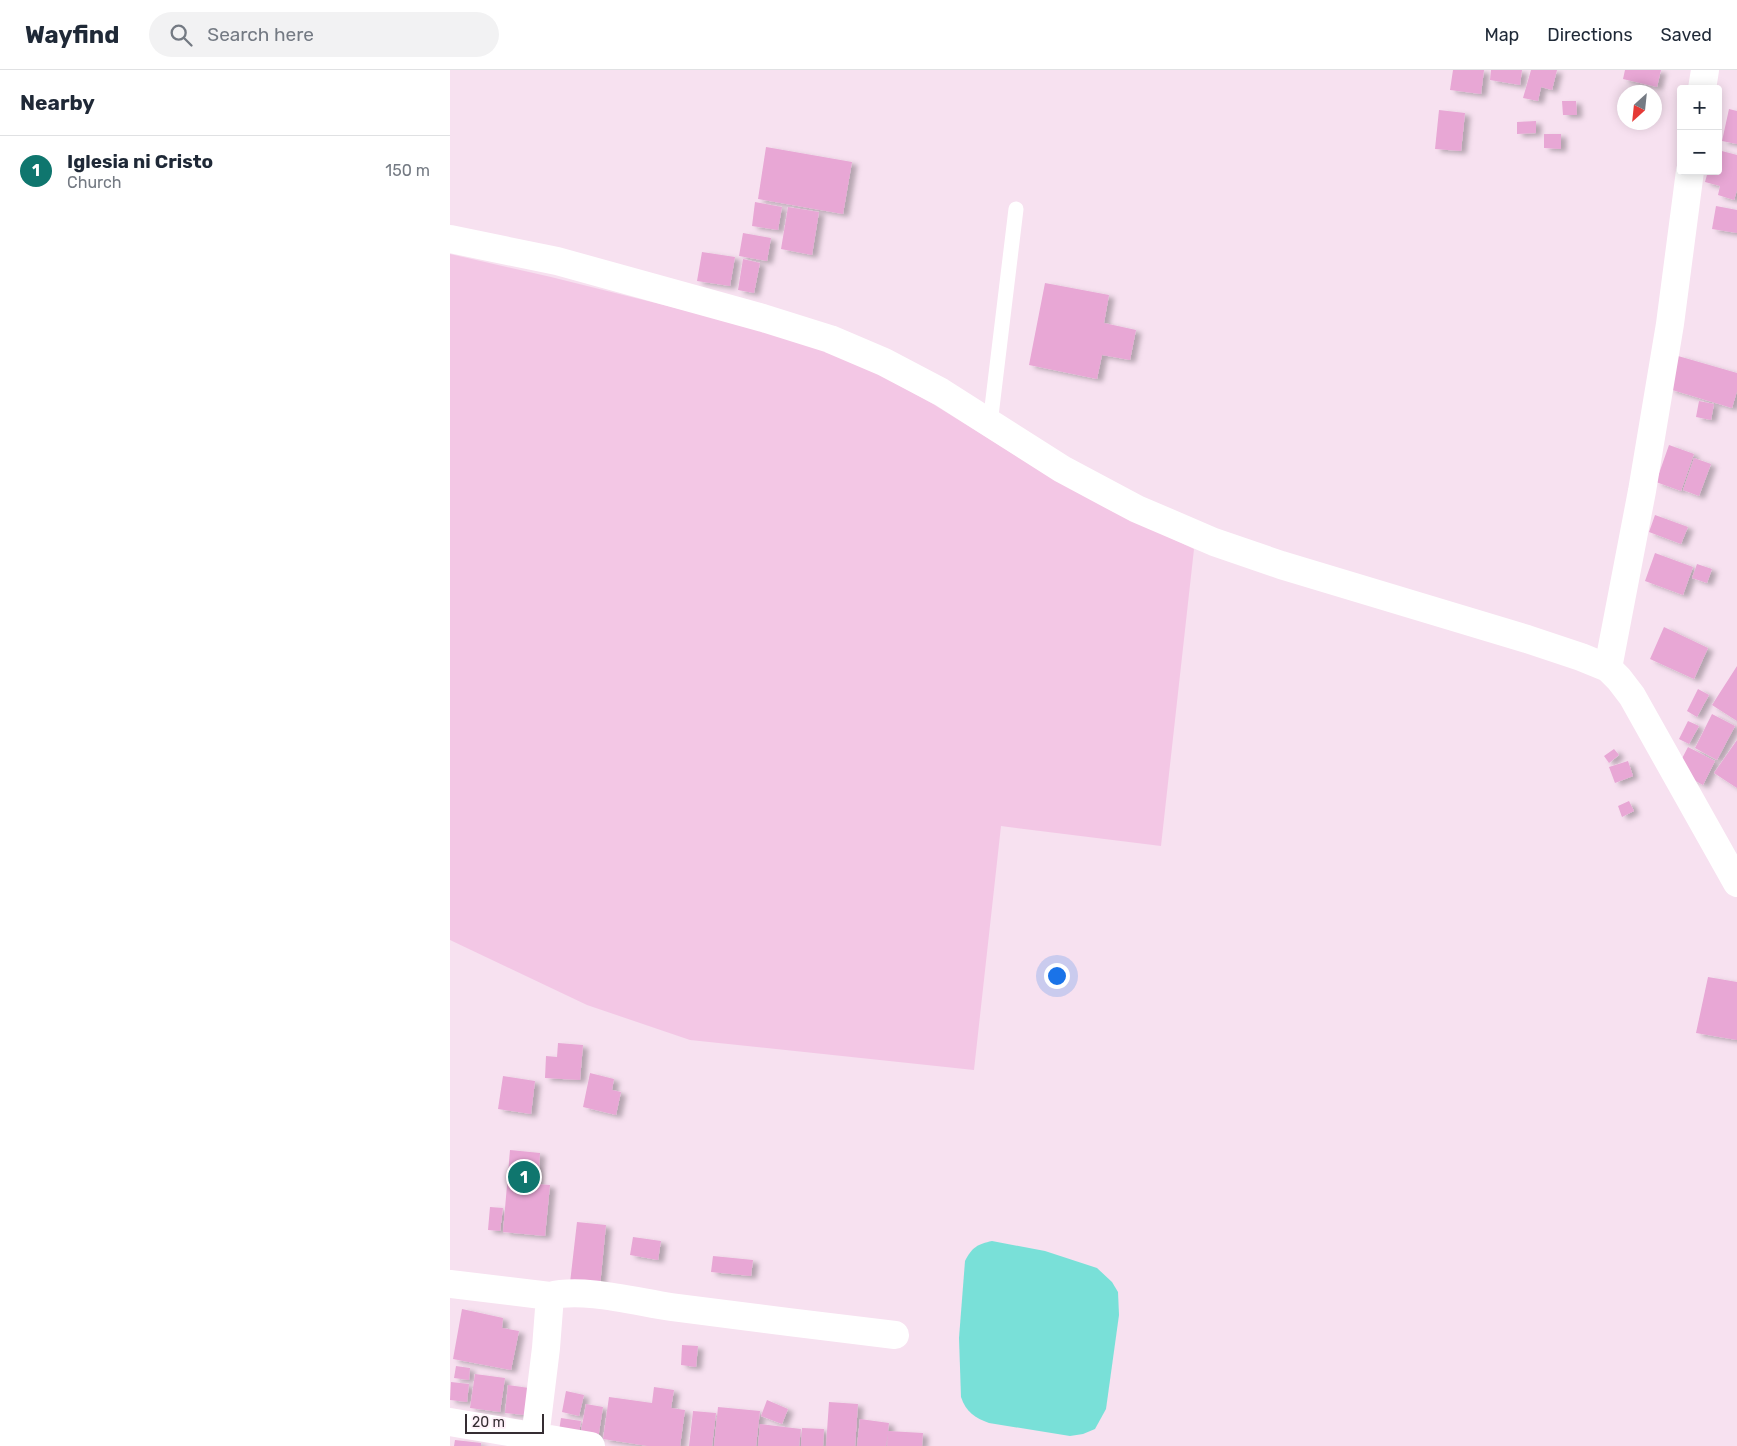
<!DOCTYPE html>
<meta charset="utf-8">
<style>
body{margin:0;font-family:Rubik,sans-serif;background:#f2f2f3;color:#1f2937}
.controls{position:absolute;right:15px;top:15px;display:grid;overflow:hidden;border-radius:5px;box-shadow:0 2px 12px #0003}
.controls button{width:45px;height:45px;display:grid;place-items:center;padding:0;border:0;border-bottom:1px solid #e0e1e3;background:#fff;color:#1f2937;font:25px sans-serif}
.compass{position:absolute;left:1167px;top:15px;width:45px;height:45px;border-radius:50%;background:#fff;box-shadow:0 2px 12px #0003;rotate:207deg}
.scale{position:absolute;left:15px;bottom:12px;width:79px;box-sizing:border-box;padding-left:5px;border:2px solid #352d32;border-top:0;font-size:14px;line-height:18px;white-space:nowrap;color:#352d32;-webkit-text-stroke:4px #fff2fa;paint-order:stroke}
.you{position:absolute;left:606px;top:905px;width:18px;height:18px;margin:-12px;border:4px solid #fff;border-radius:50%;background:#1a73e8;box-shadow:0 0 0 8px #1a73e833}
.badge{display:grid;place-items:center;width:32px;height:32px;border-radius:50%;background:#0f766e;color:#fff;font-size:16px;font-weight:700}
.pin{position:absolute;translate:-50% -50%;border:2px solid #fff;box-shadow:0 1px 5px #0006}
.list{margin:0;padding:0;list-style:none}
h2{display:flex;justify-content:space-between;align-items:center;height:65px;margin:0;padding:0 20px;font-size:21px}
h2 small{font-size:16px;font-weight:400;color:#747a83}
.list li{display:grid;grid-template-columns:32px 1fr auto;gap:15px;align-items:center;box-sizing:border-box;height:70px;padding:0 20px;border-top:1px solid #e0e1e3}
.list b{display:block;font-size:19px;white-space:nowrap}
.list p{margin:0;font-size:16px;white-space:nowrap;color:#747a83}
.list em{font-size:16px;font-style:normal;color:#747a83}
.icon{flex:none;width:28px;height:28px;fill:none;stroke:currentColor;stroke-width:2;stroke-linecap:round;stroke-linejoin:round}
.map{position:relative;flex:none;width:1287px;height:1376px;overflow:hidden}
header{display:flex;align-items:center;gap:30px;box-sizing:border-box;height:70px;padding:0 25px;background:#fff;border-bottom:1px solid #e0e1e3}
header strong{font-size:24px}
nav{display:flex;gap:28px;margin-inline-start:auto;font-size:18px}
.search{width:350px;height:45px;background:#f2f2f3;display:flex;align-items:center;gap:12px;box-sizing:border-box;padding:0 18px;border-radius:28px;color:#747a83;font-size:19px}
main{display:flex}
aside{flex:1;background:#fff}
.map>svg:first-child{display:block}
</style>
<header>
<strong>Wayfind</strong>
<div class="search"><svg class="icon" aria-label="search" viewBox="0 0 24 24"><circle cx="10" cy="10" r="6"/><path d="M15 15l6 6"/></svg>Search here</div>
<nav><a>Map</a><a>Directions</a><a>Saved</a></nav>
</header>
<main>
<aside>
<h2>Nearby<small></small></h2>
<ul class="list">
<li><span class="badge">1</span><div><b>Iglesia ni Cristo</b><p>Church</p></div><em>150 m</em></li>
</ul>
</aside>
<div class="map">
<svg width="1287" height="1376" viewBox="0 0 1287 1376">
<defs>
<filter id="shadow"><feDropShadow dx="5.5" dy="3" stdDeviation="2.5" flood-color="#0004"/></filter>
</defs>
<rect width="100%" height="100%" fill="#f7e1f0"/>
<path fill="#f3c7e5" d="M0 184 101 207 318 261 402 289 483 334 592 402 653 436 744 479 711 776 551 756 524 1000 240 970 137 935 0 870Z"/>
<path fill="#79e0d8" d="M542 1171 595 1181 647 1198 662 1212 668 1222 669 1245 656 1339 645 1359 633 1364 620 1366 539 1353C525 1348 516 1342 511 1327L509 1268 515 1191C522 1177 528 1174 542 1171Z"/>
<path fill="#e8a7d5" filter="url(#shadow)" d="M1003 0H1034L1031 24 1000 20Z
M1041 0H1072L1070 15 1040 10Z
M1081 0H1107L1102 20 1091 17 1088 31 1073 28Z
M1175 0H1211L1207 17 1173 9Z
M1112 31H1126L1127 45H1113Z
M1279 39 1287 41V74L1272 71Z
M989 40 1015 43 1011 81 985 79Z
M1086 51V63L1067 64V52Z
M1094 64H1111V79L1094 78Z
M316 77 402 92 393 144 308 129Z
M1268 80 1287 85V120L1284 130 1268 125 1270 116 1255 112 1258 101H1268Z
M305 132 332 137 328 160 302 156Z
M1266 136 1287 140V163L1262 159Z
M338 137 369 142 362 185 331 179Z
M293 163 321 168 317 191 289 186Z
M252 182 285 187 280 216 247 211Z
M293 189 310 193 304 223 288 220Z
M595 213 659 225 654 253 686 260 680 290 652 285 647 309 579 295Z
M1228 286 1287 303V321L1282 338 1219 319Z
M1249 331 1264 334 1261 350 1246 347Z
M1219 375 1244 384 1231 421 1206 412Z
M1244 388 1261 394 1249 426 1233 420Z
M1205 445 1238 457 1231 474 1199 462Z
M1205 483 1243 497 1233 525 1195 511Z
M1247 494 1262 499 1257 513 1242 508Z
M1214 557 1258 578 1244 609 1200 589Z
M1287 596V651L1262 635Z
M1248 619 1259 625 1247 647 1237 641Z
M1262 644 1285 656 1267 690 1245 678Z
M1238 651 1249 656 1239 674 1229 669Z
M1287 670V718L1264 703Z
M1238 677 1265 691 1253 715 1226 700Z
M1164 679 1169 685 1159 693 1154 686Z
M1178 691 1183 706 1165 713 1159 697Z
M1179 731 1184 741 1172 747 1168 736Z
M1258 907 1287 912V970L1246 963Z
M108 973 133 975 130 1010 95 1008 96 986 107 987Z
M140 1003 164 1009 162 1020 171 1022 166 1045 133 1037Z
M53 1006 85 1011 81 1044 48 1039Z
M60 1080 90 1083 88 1114 100 1115 95 1166 53 1162Z
M40 1137 53 1138 50 1161 38 1160Z
M127 1152 156 1155 150 1216 120 1213Z
M183 1167 211 1171 208 1190 180 1185Z
M263 1186 303 1190 301 1206 261 1202Z
M12 1239 53 1248 52 1258 69 1261 61 1300 3 1289Z
M232 1275 248 1276 246 1297 231 1295Z
M6 1296 20 1298 19 1310 4 1308Z
M25 1304 55 1308 50 1342 20 1338Z
M1 1312 19 1314 17 1332 0 1330Z
M58 1315 79 1318 75 1345 55 1343Z
M204 1317 224 1320 221 1338 235 1340 230 1376H198L153 1369 159 1327 202 1333Z
M116 1321 134 1325 129 1346 112 1342Z
M317 1330 338 1339 332 1354 311 1346Z
M379 1332 408 1334 405 1376H376Z
M136 1334 153 1337 148 1369 130 1366Z
M268 1337 310 1341 306 1376H264Z
M243 1341 266 1343 262 1376H239Z
M111 1348 131 1351 128 1370 108 1367Z
M410 1349 439 1353 438 1361 473 1363 472 1376H437L438 1363 436 1376H407Z
M310 1354 351 1359 349 1376H308Z
M352 1358 374 1359 373 1376H351Z
M5 1370 31 1373V1376H4Z"/>
<g fill="none" stroke-linecap="round" stroke-linejoin="round">
<path stroke="#fff" stroke-width="15" d="M540 354 566 139"/>
<path stroke="#fff" stroke-width="28" d="M1252 19 1255 0
M1158 598 1192 421 1220 254 1240 101
M0 1214 100 1226 96 1278 84 1376
M100 1226C132 1217 187 1232 221 1237 296 1247 370 1256 445 1265
M0 1352 141 1376"/>
<path stroke="#fff" stroke-width="28" d="M0 169 107 191 313 248 380 269 434 292 491 322 612 399 687 439 764 472 831 495 1077 569 1131 587 1158 598 1169 609 1182 626 1287 813"/>
</g>
</svg>
<div class="controls">
<button>+</button>
<button>−</button>
</div>
<svg class="compass" viewBox="-18 -18 36 36"><path d="M0-13l5 13h-10z" fill="#e53935"/><path d="M0 13l5-13h-10z" fill="#747a83"/></svg>
<div class="scale">20 m</div>
<div class="you"></div>
<div class="pin badge" style="left:74px;top:1107px">1</div>
</div>
</main>
